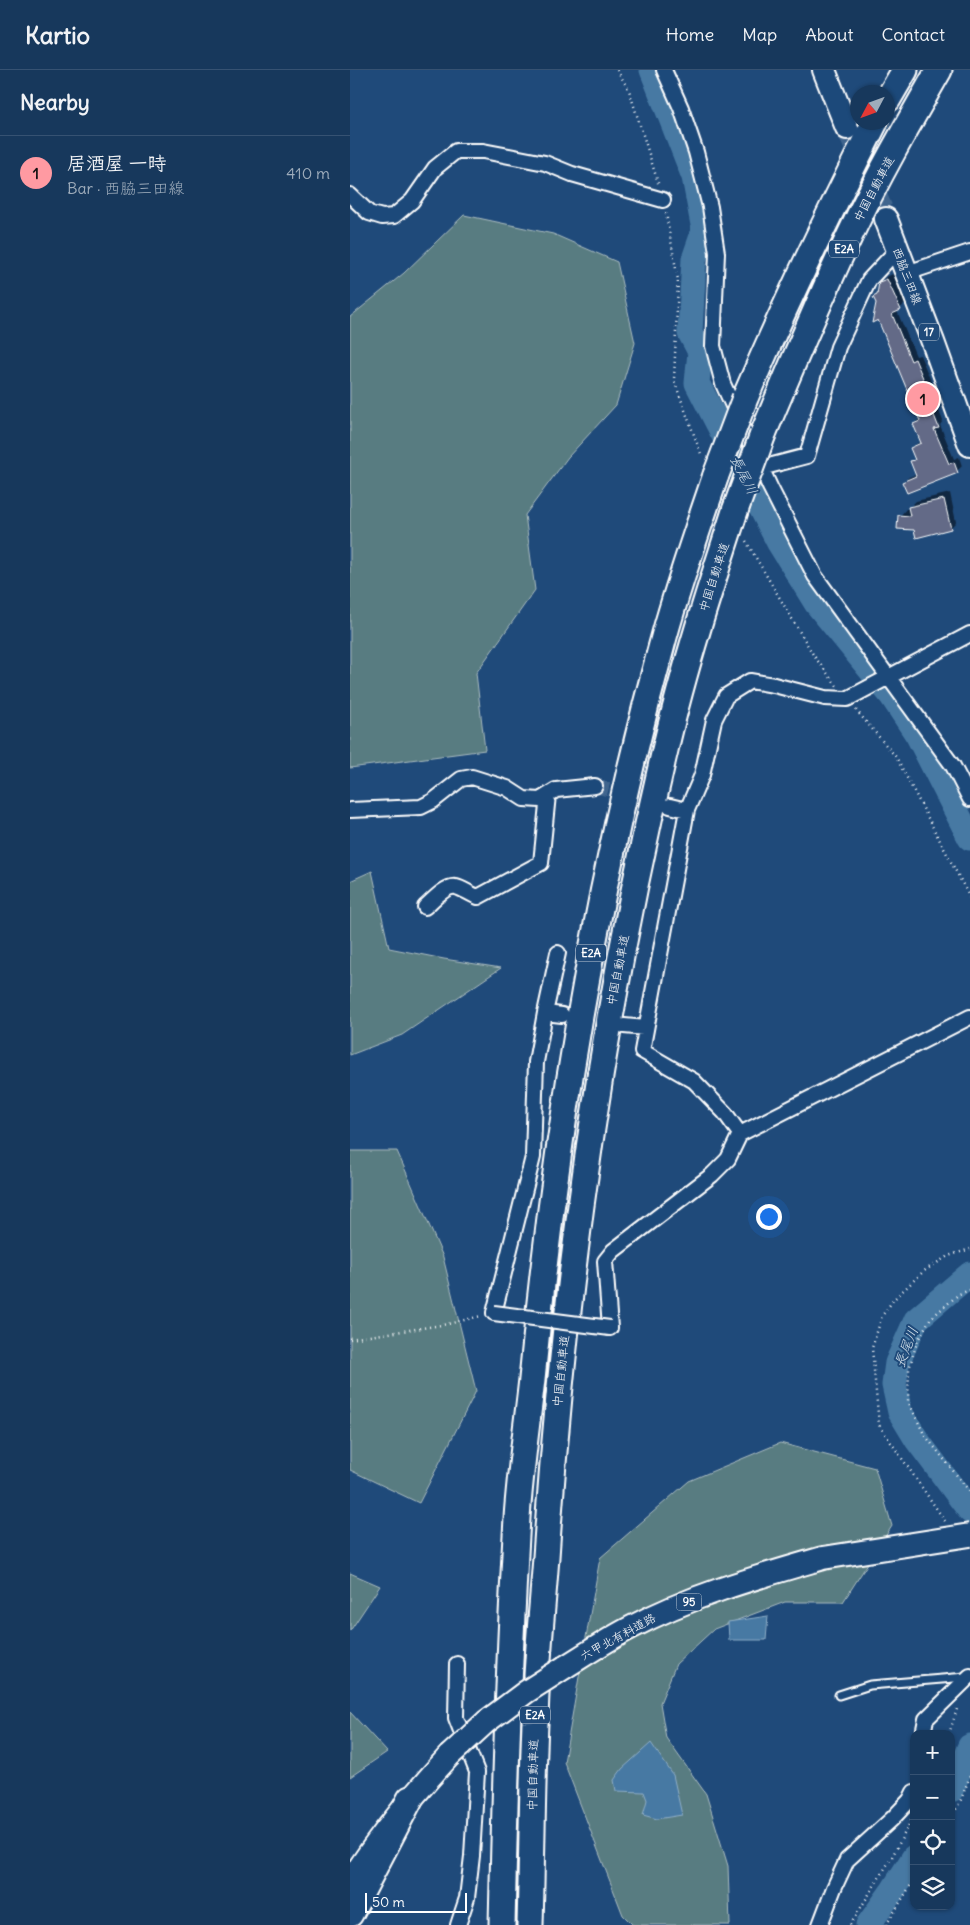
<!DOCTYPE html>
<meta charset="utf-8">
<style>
body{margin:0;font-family:Delius,"Klee One",sans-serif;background:#203f62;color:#f1f3f6}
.controls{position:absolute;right:15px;bottom:15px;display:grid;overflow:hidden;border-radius:10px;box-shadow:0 1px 4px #0004}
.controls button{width:45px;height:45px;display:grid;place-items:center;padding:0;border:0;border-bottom:1px solid #365272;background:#17385c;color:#f1f3f6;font:25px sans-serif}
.compass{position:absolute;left:500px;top:15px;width:45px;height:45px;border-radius:50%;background:#17385c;box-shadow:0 1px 4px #0004;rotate:229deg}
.scale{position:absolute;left:15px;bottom:12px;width:102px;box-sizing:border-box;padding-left:5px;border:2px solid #fff;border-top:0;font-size:14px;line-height:18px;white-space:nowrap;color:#fff;-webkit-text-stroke:4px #1f4a7a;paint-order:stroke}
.you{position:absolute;left:418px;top:1146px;width:18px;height:18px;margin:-12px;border:4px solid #fff;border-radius:50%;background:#1a73e8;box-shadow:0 0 0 8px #1a73e833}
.badge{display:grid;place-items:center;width:32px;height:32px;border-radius:50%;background:#ff9aa2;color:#111;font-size:16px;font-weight:700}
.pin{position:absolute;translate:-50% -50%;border:2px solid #fff;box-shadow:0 1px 5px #0006}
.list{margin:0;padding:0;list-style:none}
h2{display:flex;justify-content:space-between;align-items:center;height:65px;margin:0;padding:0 20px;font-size:21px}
h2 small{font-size:16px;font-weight:400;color:#9eacbb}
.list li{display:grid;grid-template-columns:32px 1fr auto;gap:15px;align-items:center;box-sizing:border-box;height:75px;padding:0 20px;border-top:1px solid #365272}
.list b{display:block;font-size:19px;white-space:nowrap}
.list p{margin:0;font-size:16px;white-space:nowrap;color:#9eacbb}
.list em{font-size:16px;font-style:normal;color:#9eacbb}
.icon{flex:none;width:28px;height:28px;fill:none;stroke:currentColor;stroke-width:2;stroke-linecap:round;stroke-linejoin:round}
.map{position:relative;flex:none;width:620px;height:1855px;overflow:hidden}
header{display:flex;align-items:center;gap:30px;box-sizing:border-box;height:70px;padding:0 25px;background:#17385c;border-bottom:1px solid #365272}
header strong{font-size:24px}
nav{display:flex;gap:28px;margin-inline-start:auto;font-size:18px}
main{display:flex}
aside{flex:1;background:#17385c}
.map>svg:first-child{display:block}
</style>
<header>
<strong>Kartio</strong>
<nav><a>Home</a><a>Map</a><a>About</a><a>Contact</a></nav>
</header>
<main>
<aside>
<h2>Nearby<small></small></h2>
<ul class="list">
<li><span class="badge">1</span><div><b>居酒屋 一時</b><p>Bar · 西脇三田線</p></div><em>410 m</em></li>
</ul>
</aside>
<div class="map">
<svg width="620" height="1855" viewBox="0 0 620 1855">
<rect width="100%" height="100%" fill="#1f4a7a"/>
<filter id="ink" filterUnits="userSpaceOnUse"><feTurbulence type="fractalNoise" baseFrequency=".02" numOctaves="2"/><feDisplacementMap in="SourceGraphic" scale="10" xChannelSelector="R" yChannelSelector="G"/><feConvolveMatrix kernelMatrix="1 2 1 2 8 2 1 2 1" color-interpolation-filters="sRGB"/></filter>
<g filter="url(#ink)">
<path fill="#587b81" stroke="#acbdc0" d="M114 145 203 164 267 192 285 273 266 335 218 387 175 445 185 520 126 603 135 680 0 698V247L54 203Z
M22 801 39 878 94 889 151 898 52 965 0 985V811Z
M0 1081H47L93 1187 126 1321 69 1433 0 1400Z
M430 1373 525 1398 542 1456 493 1532H435L364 1559 326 1594 310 1633 316 1668 356 1724 378 1796 380 1855H283L273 1845 214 1692 250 1488 339 1411Z
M0 1503 30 1516 0 1561Z
M0 1642 37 1682 0 1707Z"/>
<path fill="#4679a3" stroke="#90afc8" d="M418 1546 416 1570H379L378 1552Z
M301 1673 323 1705 332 1745 307 1749 293 1745 297 1730 294 1722 266 1721 264 1710 272 1699Z"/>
<path fill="#0007" d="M543 204 555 234 547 241 566 286 570 285 583 316 588 314 592 325 585 331 593 351 590 355 604 389 609 387 612 396 607 401 554 412 559 407 567 404 562 392 565 388 561 378 571 371 564 354 570 348 524 227 529 223 530 213 536 207Z
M600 423 606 452 600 458 565 459 550 446 556 439H560V437L566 431Z"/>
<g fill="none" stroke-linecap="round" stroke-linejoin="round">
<path stroke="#4679a3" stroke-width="25" d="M302 0 344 107 354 160 344 189 340 263 350 282 347 313 429 473 466 533 541 625 568 666 620 768
M620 1204 566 1250 547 1293 544 1315 550 1342 567 1370 620 1441
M601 1720 620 1676
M518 1855 543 1820 564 1787"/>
</g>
<path fill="#636b87" stroke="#fff" d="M537 209 551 240 542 244 561 291 565 289 578 320 583 318 588 331 580 335 589 358 584 359 599 394 604 392 608 403 557 423 552 412 566 406 560 391 565 390 560 378 571 373 563 354 570 351 528 250 522 253 526 233 523 227 527 225 529 212Z
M594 429 601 459 566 468 564 460 547 459 548 445 560 446 558 437Z"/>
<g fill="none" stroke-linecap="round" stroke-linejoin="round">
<path stroke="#41658e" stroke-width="14" stroke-dasharray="14 7" stroke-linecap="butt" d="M245 716 310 733"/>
<path stroke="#41658e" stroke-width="22" stroke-dasharray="22 11" stroke-linecap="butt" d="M497 58 536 149"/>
<defs>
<path id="lane" d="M489 1625 520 1615 616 1607"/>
<path id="street" d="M314 0 331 38 346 82 360 137 367 183 363 276 373 314 420 417 465 506 603 696 620 729
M0 125 19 143 32 147 44 146 62 131 85 98 106 81H133L195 93 222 104 313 130
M557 203 620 182
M411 398 457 386 488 277 519 210 547 180
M320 736 337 740
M0 740 71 737 83 731 111 709 122 707 157 718 174 729 190 730 206 720 245 716
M75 837C83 830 96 815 106 817 112 818 121 825 128 827L191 793 198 725
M195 943 208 883
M274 956 296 958
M390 1064 620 947
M144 1243 183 1087 186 992 195 943 212 945
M260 1258 255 1191 263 1181 362 1105 378 1089 390 1064 375 1043 344 1011 292 981 337 740 352 705 364 650 376 626 400 611 424 615 475 628 497 629 620 564
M107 1594 106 1648 127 1702 122 1786 117 1828 108 1855
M573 1664 576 1649 620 1606
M470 1855 484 1818 497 1790 542 1749 560 1730 564 1722"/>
<path id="primary" d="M474 0 497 58
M536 149 583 272 620 375
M215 1597C236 1584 257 1570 280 1558 340 1526 407 1507 473 1488
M0 1812C29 1766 62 1726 99 1686"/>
<path id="highway" d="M538 29 555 0
M395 328C435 234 479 143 525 52
M413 364C441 297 469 231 500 165 527 108 558 54 589 0
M0 1844 60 1729
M152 1855C155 1719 159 1584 167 1448 170 1402 177 1355 182 1309 206 1058 247 809 314 567 329 512 348 458 366 405
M180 1855C182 1788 182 1720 185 1653 186 1597 192 1542 196 1487 214 1215 252 945 315 680 334 598 360 518 386 438"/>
</defs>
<use href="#lane" stroke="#fff" stroke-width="11"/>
<use href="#street" stroke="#fff" stroke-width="18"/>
<use href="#primary" stroke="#fff" stroke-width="26"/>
<use href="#highway" stroke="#fff" stroke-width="29"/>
<path stroke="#fff" stroke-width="2.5" stroke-dasharray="1 4" stroke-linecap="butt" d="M267 0 279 20 309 116
M316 143 328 210 324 310 351 384
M396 471 464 586 487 616
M506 640 546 687 620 828
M620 1220 609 1224 580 1249 567 1272 559 1299 558 1331 574 1364 620 1422
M0 1269 98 1254 131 1246
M595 1451 529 1355 522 1278 532 1246 544 1229 574 1201 598 1186 620 1179
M599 1664 607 1639
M601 1748 610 1732 620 1706
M500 1855 542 1787 562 1749
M536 1855 564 1810"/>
<use href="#lane" stroke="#1f4a7a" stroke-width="7"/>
<use href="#street" stroke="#1f4a7a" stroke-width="14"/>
<use href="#primary" stroke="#1f4a7a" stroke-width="22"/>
<use href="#highway" stroke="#1f4a7a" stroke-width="25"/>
<defs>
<path id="street-bridge" d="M144 1243 260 1258"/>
<path id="primary-bridge" d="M473 1488 620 1465
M99 1686 136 1652 176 1622 215 1597"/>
<path id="highway-bridge" d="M366 405 395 328
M386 438 413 364"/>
</defs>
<use href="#street-bridge" stroke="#fff" stroke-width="18" stroke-linecap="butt"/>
<use href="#primary-bridge" stroke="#fff" stroke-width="26" stroke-linecap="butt"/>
<use href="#highway-bridge" stroke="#fff" stroke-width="29" stroke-linecap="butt"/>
<use href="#street-bridge" stroke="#1f4a7a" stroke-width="14"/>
<use href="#primary-bridge" stroke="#1f4a7a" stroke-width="22"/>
<use href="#highway-bridge" stroke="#1f4a7a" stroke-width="25"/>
</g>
</g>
<g text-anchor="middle" stroke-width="4" stroke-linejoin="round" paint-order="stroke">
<g fill="#1f4a7a" stroke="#bcc9d7" stroke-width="1">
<rect x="479" y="170.5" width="30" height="17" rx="4"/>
<rect x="569" y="253.5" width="20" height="17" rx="4"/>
<rect x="226" y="874.5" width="30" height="17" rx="4"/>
<rect x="326.5" y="1523.5" width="25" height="17" rx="4"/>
<rect x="170" y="1636.5" width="30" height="17" rx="4"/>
</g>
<g font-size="11" font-weight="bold" fill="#fff">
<text x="494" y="183">E2A</text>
<text x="579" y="266">17</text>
<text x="241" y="887">E2A</text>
<text x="339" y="1536">95</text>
<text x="185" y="1649">E2A</text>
</g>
<g font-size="12" fill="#fff" stroke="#1f4a7a">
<text transform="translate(524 119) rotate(-62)" y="4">中国自動車道</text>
<text transform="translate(557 206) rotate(69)" y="4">西脇三田線</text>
<text transform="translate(364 507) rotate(-72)" y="4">中国自動車道</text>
<text transform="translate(268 900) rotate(-79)" y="4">中国自動車道</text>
<text transform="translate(211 1301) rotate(-84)" y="4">中国自動車道</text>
<text transform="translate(268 1567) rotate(-29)" y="4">六甲北有料道路</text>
<text transform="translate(183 1705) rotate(-89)" y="4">中国自動車道</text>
</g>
<g font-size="14" font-style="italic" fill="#d1dee8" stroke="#1f4a7a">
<text transform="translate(394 405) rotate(63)" y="5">長尾川</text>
<text transform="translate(556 1277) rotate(-69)" y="5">長尾川</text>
</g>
</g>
</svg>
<div class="controls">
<button>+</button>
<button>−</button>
<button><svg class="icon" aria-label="locate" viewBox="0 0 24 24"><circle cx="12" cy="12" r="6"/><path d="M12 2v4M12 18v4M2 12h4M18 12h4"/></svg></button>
<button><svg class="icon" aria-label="layers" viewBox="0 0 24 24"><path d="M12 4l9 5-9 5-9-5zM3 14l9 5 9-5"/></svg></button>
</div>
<svg class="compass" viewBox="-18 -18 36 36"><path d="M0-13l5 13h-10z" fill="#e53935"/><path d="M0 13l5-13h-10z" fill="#9eacbb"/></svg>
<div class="scale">50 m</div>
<div class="you"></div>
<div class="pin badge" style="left:573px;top:329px">1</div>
</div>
</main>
